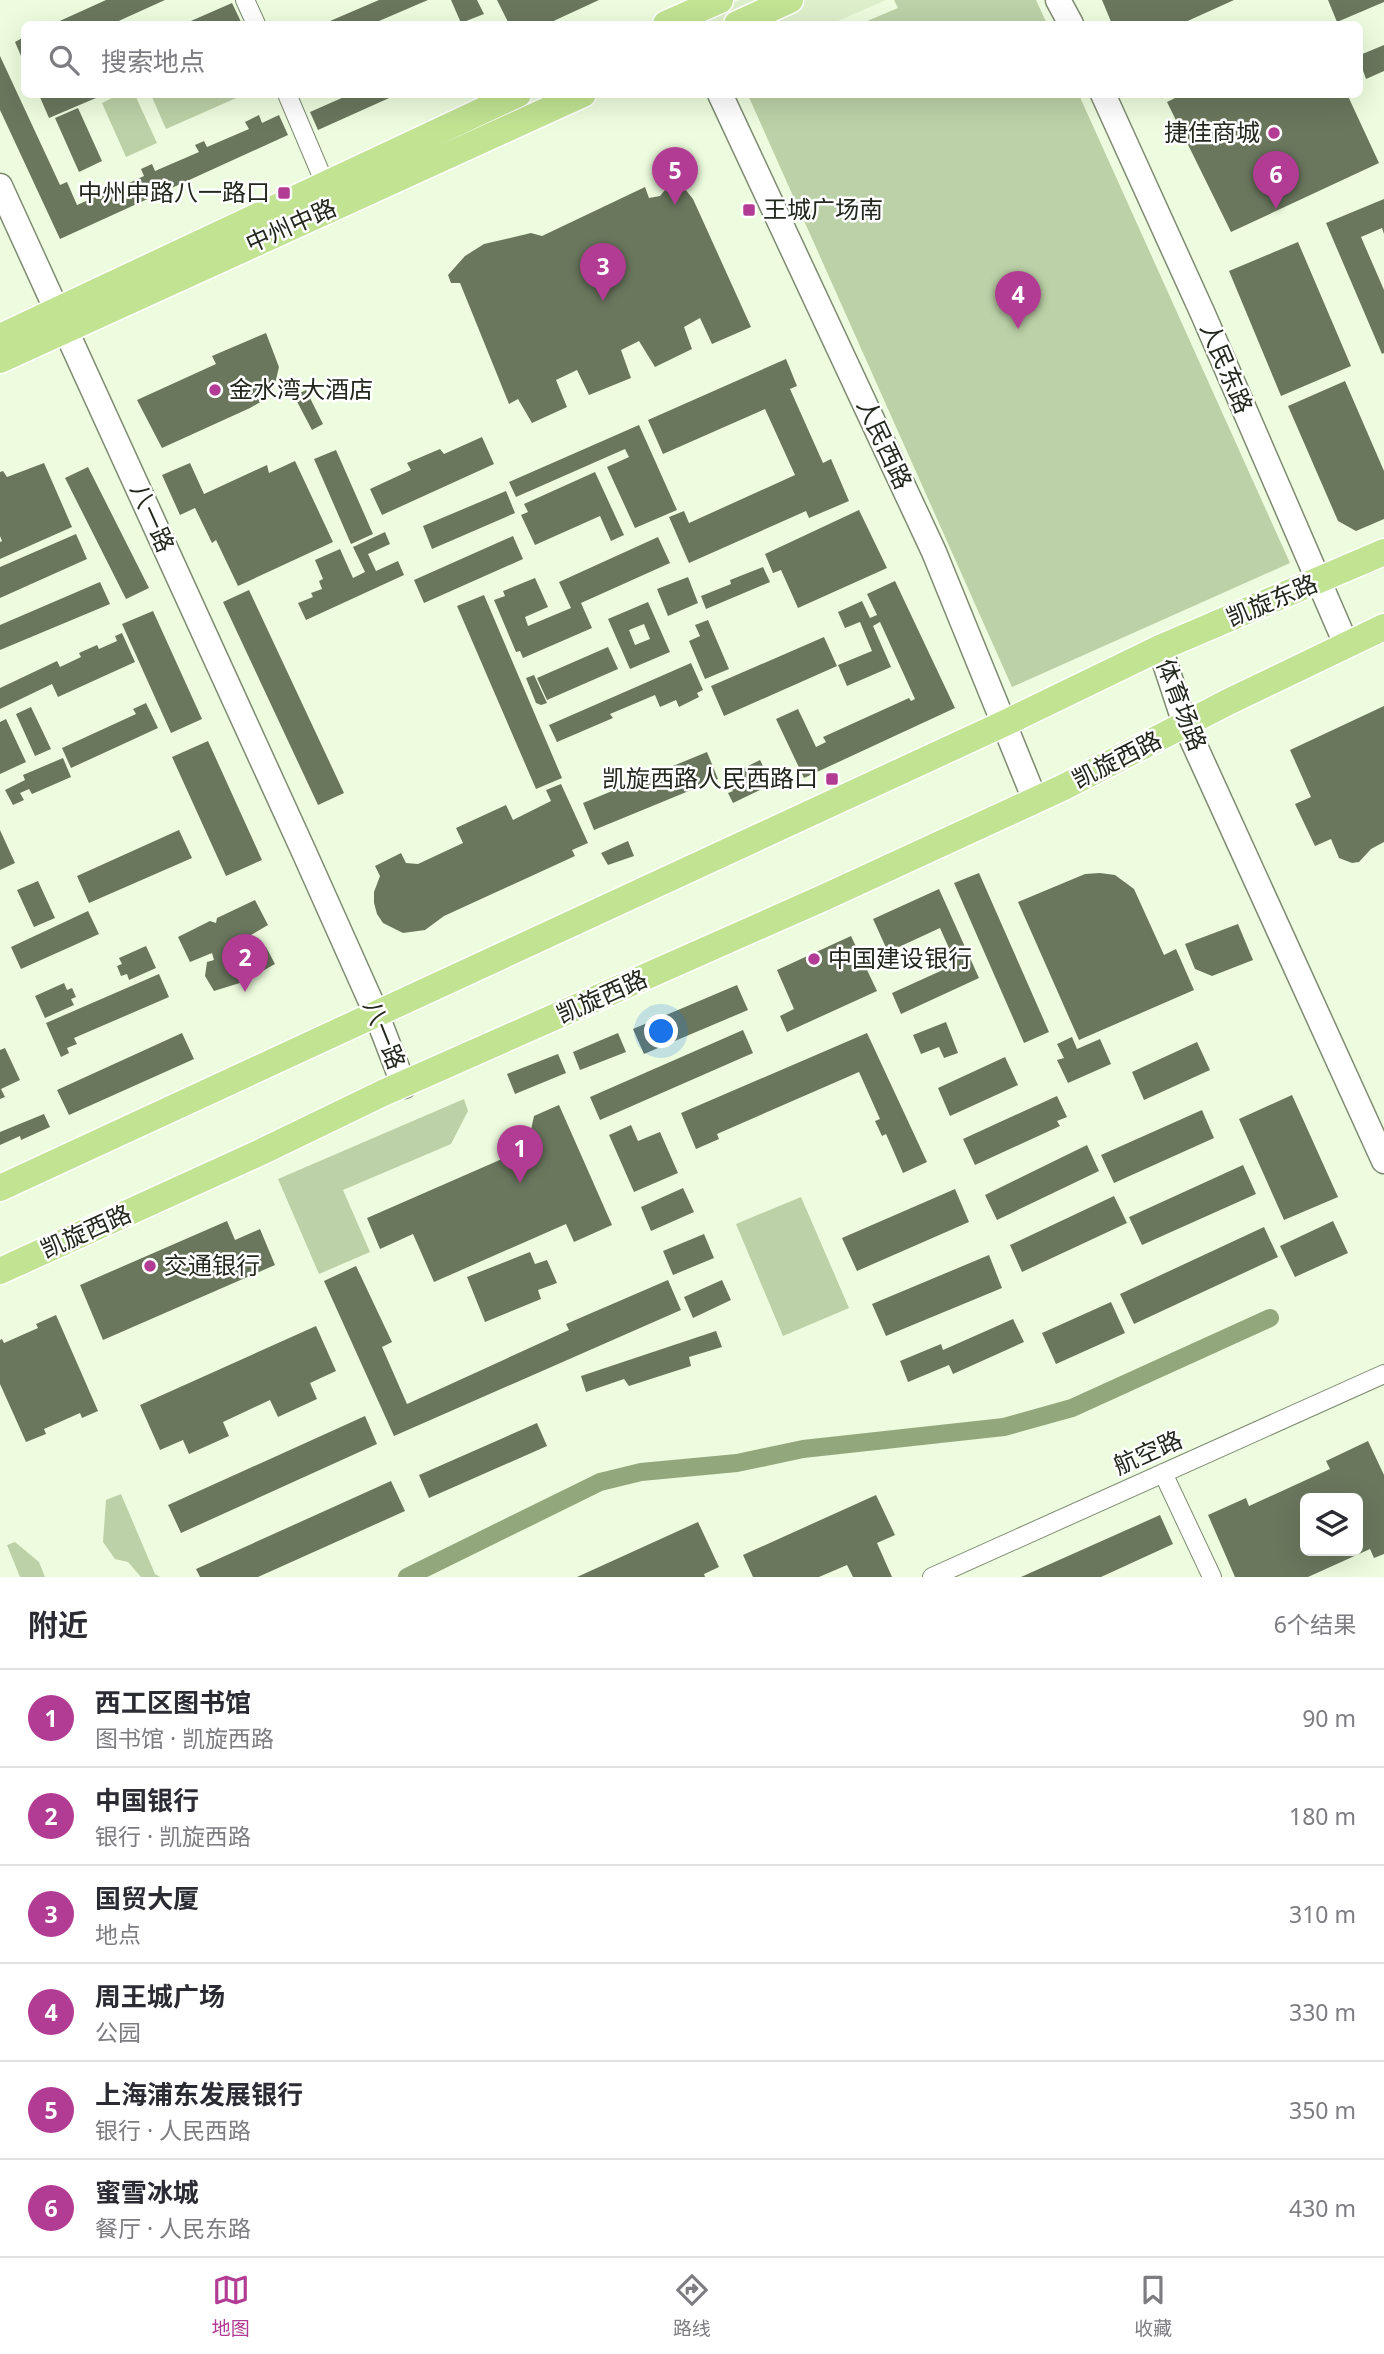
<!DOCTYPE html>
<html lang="zh">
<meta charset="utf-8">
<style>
body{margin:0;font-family:"Noto Sans","Noto Sans SC",sans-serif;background:#f2f2f3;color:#2b2b33}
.controls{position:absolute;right:21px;bottom:21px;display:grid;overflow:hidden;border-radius:10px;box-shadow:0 7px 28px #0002}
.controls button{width:63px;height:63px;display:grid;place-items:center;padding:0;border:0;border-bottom:2px solid #e1e1e2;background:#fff;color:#2b2b33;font:35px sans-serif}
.you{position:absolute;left:662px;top:1032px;width:24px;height:24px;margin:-18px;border:5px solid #fff;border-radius:50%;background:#1a73e8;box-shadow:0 0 0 10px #1a73e833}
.badge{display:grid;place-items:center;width:46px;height:46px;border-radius:50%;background:#b23c94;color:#fff;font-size:23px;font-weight:700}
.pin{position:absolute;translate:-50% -58px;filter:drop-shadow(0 2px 4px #0008)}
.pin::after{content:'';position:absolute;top:37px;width:24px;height:21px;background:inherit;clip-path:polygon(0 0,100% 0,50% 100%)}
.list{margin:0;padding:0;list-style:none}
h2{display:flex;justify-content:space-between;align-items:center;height:91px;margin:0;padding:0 28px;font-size:30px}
h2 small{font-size:23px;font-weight:400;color:#7c7c81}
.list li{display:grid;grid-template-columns:46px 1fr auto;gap:21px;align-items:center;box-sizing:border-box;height:98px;padding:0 28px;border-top:2px solid #e1e1e2}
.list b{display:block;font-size:26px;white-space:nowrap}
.list p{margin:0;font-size:23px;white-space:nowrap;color:#7c7c81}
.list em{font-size:23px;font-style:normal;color:#7c7c81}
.icon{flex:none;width:38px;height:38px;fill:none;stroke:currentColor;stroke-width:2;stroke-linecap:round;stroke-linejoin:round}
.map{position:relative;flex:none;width:1384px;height:1577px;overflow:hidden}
.search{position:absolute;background:#fff;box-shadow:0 7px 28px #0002;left:21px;right:21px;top:21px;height:77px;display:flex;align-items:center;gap:18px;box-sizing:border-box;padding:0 24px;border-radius:10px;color:#7c7c81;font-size:26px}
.sheet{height:679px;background:#fff}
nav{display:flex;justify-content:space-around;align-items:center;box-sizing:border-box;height:98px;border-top:2px solid #e1e1e2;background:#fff;font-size:19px;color:#7c7c81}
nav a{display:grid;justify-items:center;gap:4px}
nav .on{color:#b23c94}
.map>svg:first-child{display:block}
</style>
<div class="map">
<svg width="1384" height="1577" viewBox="0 0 1384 1577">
<rect width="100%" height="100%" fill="#edfcde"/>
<path fill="#ddefcb" d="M740 0H886L831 24H689L688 23Z"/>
<path fill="#bcd1a7" d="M894 0H1036L1047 24H860L898 8Z
M120 94 135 95 157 143 126 157 102 103Z
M158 94H243V95L166 129 152 97Z
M748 95H1079L1290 563 1012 687Z
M464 1099 468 1111 451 1144 343 1190 370 1252 319 1274 278 1179Z
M801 1197 849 1308 783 1336 736 1224Z
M121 1494 155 1574 160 1577H141L128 1562 115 1559 103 1542 106 1500Z
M15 1542 39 1562 45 1577H20L7 1545Z"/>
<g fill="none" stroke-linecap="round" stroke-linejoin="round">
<path stroke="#92a87c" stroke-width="18" d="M407 1577 600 1482 641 1472 737 1463 803 1449 1004 1427 1072 1408 1270 1318"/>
</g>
<path fill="#6a775d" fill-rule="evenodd" d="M106 0H165L112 24H53Z
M379 0H428L372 24H323Z
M451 0H477L484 14 461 23Z
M497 0H599L547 24H509Z
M1102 0H1234L1181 24H1112Z
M1328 0H1384V2L1337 22Z
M232 3 242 24H184Z
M24 37V63L15 42Z
M1384 45V71L1366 79 1360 62V55Z
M0 56 60 185 67 182 77 205 93 198 90 192 100 188 103 195 144 176 141 169 152 164 155 171 199 152 195 145 204 141 207 147 249 129 245 122 259 115 262 123 279 115 288 135 60 239 0 110Z
M343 94H398L318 130 310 112 344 97Z
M1183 94H1347L1379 163 1231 232 1167 102Z
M39 95H103L49 118Z
M78 108 102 161 79 172 55 118Z
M670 184 685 189 693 199 751 327 712 344 700 318 684 327 692 349 655 367 639 341 621 350 631 378 589 395 577 370 556 380 567 407 532 423 518 399 509 404 460 283H451L448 275 465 256 484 244 531 233 542 236 645 187 649 198 660 196Z
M1384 199V234L1382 228 1361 237 1384 290V353L1382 354 1326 223Z
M1298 242 1351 366 1281 396 1229 271Z
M266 333 279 367 275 384 269 397 250 408 162 448 137 400 216 364 212 356Z
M786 359 797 386 790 389 823 463 831 459 849 501 809 518 806 511 689 563 669 517 684 511 689 523 795 475 765 409 663 454 648 420Z
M1345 381 1384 471V519L1356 531 1338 521 1288 406Z
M306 390 323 424 312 430 294 396Z
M639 425 677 510 635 528 607 467 629 457 625 449 516 497 509 482Z
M482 437 494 464 382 515 370 489 411 470 407 463 440 449 444 454Z
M336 450 373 534 351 544 314 459Z
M295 461 333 542 238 586 216 540 212 543 195 508 180 515 162 475 190 463 204 494 267 465 269 473Z
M44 463 72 527 0 559V542L2 541 0 536V472L3 471 7 477Z
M88 467 149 588 126 599 65 478Z
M595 472 624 535 611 541 600 516 535 545 521 515 528 512 524 504Z
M506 491 515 513 432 549 423 526Z
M859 510 887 568 798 608 781 570 773 573 765 554Z
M385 532 390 544 368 554 376 571 398 561 404 575 306 620 298 603 313 597 311 593 322 589 319 581 323 579 315 560 340 549 353 578 365 572 353 547Z
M76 534 87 559 0 598V567Z
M513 536 523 559 424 603 414 580Z
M658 537 670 563 581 603 592 628 523 658 520 651 516 652 494 600 505 596 503 591 535 578 548 607 525 617 528 626 571 608 559 582Z
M763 567 770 582 706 609 701 596 731 584 730 580Z
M688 577 698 603 668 616 657 589Z
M895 581 955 708 804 778 776 719 798 709 816 747 826 742 823 737 909 698 911 701 915 699 880 622 873 626 891 667 847 686 838 665 872 651 860 622 845 628 838 612 862 601 870 618 877 615 867 594Z
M100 582 110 604 0 650V625Z
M249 590 344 793 318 805 223 602Z
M484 595 562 778 536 789 457 606Z
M648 602 670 652 630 669 608 619ZM644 624 650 639 635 645 629 630Z
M153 611 202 719 171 733 122 624Z
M708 620 729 669 705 679 689 641 700 636 695 625Z
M122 633 135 662 58 697 52 684 0 709V688L57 661 60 667 81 657 79 653 97 645 99 649 117 641 115 636Z
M824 637 837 666 724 716 711 686Z
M608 647 618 669 547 700 537 678Z
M691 663 703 690 697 693 699 697 679 707 676 700 660 707 655 695 610 714 613 718 557 742 549 725Z
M534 675 547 703 541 705 536 703 526 678Z
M146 703 158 728 71 768 62 748 136 714 133 709Z
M1384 706V842L1371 849 1359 862 1352 863 1339 858 1331 839 1315 846 1295 804 1311 797 1290 750Z
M31 707 51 749 35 756 16 714Z
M6 719 26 762 0 774V722Z
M208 741 262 860 226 876 172 757Z
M707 752 718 779 594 830 583 803Z
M63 758 71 777 32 794 29 789 20 793 24 800 13 805 5 790 25 780 23 775Z
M760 760 772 784 733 803 728 793 733 791 730 785 737 781 734 773Z
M561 784 588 843 572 850 575 856 444 916 425 930 403 933 383 923 377 914 374 903V892L380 876 375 866 401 853 406 863 418 864 463 843 456 828 506 805 513 820 551 801 546 790Z
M0 830 15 863 0 870Z
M179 830 192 858 89 903 77 876Z
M628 841 634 856 608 865 601 853Z
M979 873 1049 1032 1024 1043 954 883Z
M1100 873 1115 875 1134 889 1164 955 1176 949 1194 990 1079 1040 1018 902 1085 874Z
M38 881 55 918 34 927 17 890Z
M939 889 979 978 901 1014 892 993 956 964 940 928 888 952 873 919Z
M255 900 268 925 241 941 244 948 252 945 266 947 275 964 243 982 214 991 205 976 207 962 214 960 212 953 190 962 178 937 210 921 216 923 217 918Z
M88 911 99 934 21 969 11 947Z
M1238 924 1253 960 1212 976 1195 969 1185 944Z
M851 936 877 991 787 1032 780 1016 794 1009 777 970Z
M146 946 156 968 129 980 127 974 121 976 117 966 122 964 119 958Z
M159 974 169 997 74 1038 77 1044 67 1048 69 1053 61 1057 46 1023Z
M64 983 67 990 72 988 76 997 71 999 74 1005 45 1018 35 996Z
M737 985 748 1010 644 1054 633 1029Z
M946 1022 958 1053 944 1058 939 1047 921 1054 913 1035Z
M743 1030 753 1053 600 1120 590 1097Z
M182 1033 194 1059 69 1115 57 1090Z
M618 1033 626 1052 580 1070 573 1052Z
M867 1033 927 1162 903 1173 886 1134 882 1136 875 1121 880 1119 859 1072 717 1134 719 1139 696 1149 681 1113Z
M1072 1037 1077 1049 1100 1039 1111 1064 1068 1083 1057 1060 1064 1058 1057 1044Z
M1197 1042 1210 1070 1144 1100 1132 1072Z
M5 1048 20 1080 1 1089 5 1097 0 1099V1050Z
M558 1054 566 1073 515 1094 507 1074Z
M1005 1057 1018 1085 950 1116 938 1088Z
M1292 1095 1338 1197 1284 1220 1239 1119Z
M1057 1096 1067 1117 1057 1121 1060 1126 975 1165 963 1139Z
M559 1105 612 1225 574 1242 566 1224 434 1282 413 1234 380 1249 367 1218 527 1148 534 1116Z
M1202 1110 1214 1138 1114 1183 1101 1155Z
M44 1114 50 1127 21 1140 20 1136 0 1145V1132Z
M631 1125 638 1141 660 1132 678 1173 634 1192 609 1135Z
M1087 1145 1099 1171 997 1220 985 1195Z
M1243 1165 1256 1194 1142 1245 1129 1217Z
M683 1188 694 1212 651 1231 641 1207Z
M955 1189 969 1222 857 1271 842 1238Z
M1114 1196 1127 1223 1022 1272 1010 1245Z
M227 1221 235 1240 260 1229 275 1265 103 1340 80 1285Z
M1333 1221 1348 1253 1295 1277 1280 1246Z
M1264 1227 1278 1257 1134 1324 1120 1294Z
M704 1234 714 1258 673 1275 663 1251Z
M530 1252 535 1264 547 1260 557 1283 538 1290 541 1299 485 1322 467 1277Z
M989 1255 1002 1288 886 1336 872 1304Z
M356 1266 392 1342 382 1347 407 1404 569 1330 566 1324 668 1280 681 1310 394 1436 324 1281Z
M722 1280 731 1300 693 1318 684 1297Z
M1111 1302 1125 1333 1056 1364 1042 1333Z
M56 1315 98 1411 82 1418 80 1413 44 1429 46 1434 26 1442 0 1384V1340L2 1339 4 1343 38 1328 36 1324Z
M1013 1319 1024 1342 953 1374 949 1365 908 1382 900 1361 941 1344 943 1350Z
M316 1326 336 1371 310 1383 317 1399 278 1417 270 1400 223 1422 229 1436 189 1454 183 1440 160 1450 140 1405Z
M716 1331 722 1347 689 1357 691 1366 629 1386 624 1379 586 1392 581 1376Z
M365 1416 377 1444 181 1533 168 1505Z
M537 1423 547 1446 429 1498 419 1475Z
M1368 1441 1384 1475V1554L1374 1558 1370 1549 1308 1577H1235L1208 1515 1246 1498 1249 1506 1330 1469 1326 1461ZM1305 1498H1358V1551H1305Z
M391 1481 405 1511 258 1577H200L196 1569Z
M876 1495 895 1535 877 1543 892 1577H853L847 1565 819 1577H753L743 1555Z
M1160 1515 1173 1544 1101 1577H1021Z
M698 1522 719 1567 704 1574 705 1577H577Z"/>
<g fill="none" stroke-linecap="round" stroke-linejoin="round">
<defs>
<path id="street" d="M245 0 256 24
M287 94 326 186
M1163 1473 1212 1577
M932 1577 1384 1374"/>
<path id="secondary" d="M1058 0 1071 24
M720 94 934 552 1035 800
M1103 94 1203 314 1346 644
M0 186 304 852 376 1013 404 1086
M1160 648 1185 724 1384 1161"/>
<path id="primary" d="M666 24 720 0
M737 24 790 0
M0 337 518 94
M0 360 583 94
M0 1188 1003 724 1160 648 1384 552
M0 1271 261 1152 383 1093 823 898 1064 787 1228 702 1384 627"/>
</defs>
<use href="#street" stroke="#7e8b71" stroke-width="20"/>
<use href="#secondary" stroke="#7e8b71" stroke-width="27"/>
<use href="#primary" stroke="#fff" stroke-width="29"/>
<use href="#street" stroke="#fff" stroke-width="18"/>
<use href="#secondary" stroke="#fff" stroke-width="24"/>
<use href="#primary" stroke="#c1e392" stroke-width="26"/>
</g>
<g fill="#b23c94" stroke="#fff" stroke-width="2.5">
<circle cx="1274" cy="133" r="7"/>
<rect x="277" y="186" width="14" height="14" rx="3.5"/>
<rect x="742" y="203" width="14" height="14" rx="3.5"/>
<circle cx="215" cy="390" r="7"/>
<rect x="825" y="772" width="14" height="14" rx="3.5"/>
<circle cx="814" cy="959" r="7"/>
<circle cx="150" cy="1266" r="7"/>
</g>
<g text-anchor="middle" stroke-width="5" stroke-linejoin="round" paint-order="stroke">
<g font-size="24" fill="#22281d" stroke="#fff" text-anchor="start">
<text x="1260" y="141" text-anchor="end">捷佳商城</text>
<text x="270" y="201" text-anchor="end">中州中路八一路口</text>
<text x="763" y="218">王城广场南</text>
<text x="229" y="398">金水湾大酒店</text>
<text x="818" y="787" text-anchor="end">凯旋西路人民西路口</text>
<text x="828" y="967">中国建设银行</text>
<text x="164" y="1274">交通银行</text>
</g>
<g font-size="24" fill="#22281d" stroke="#fff">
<text transform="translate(291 226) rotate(-24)" y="8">中州中路</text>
<text transform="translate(1226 368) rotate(67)" y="8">人民东路</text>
<text transform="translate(884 444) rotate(65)" y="8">人民西路</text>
<text transform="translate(152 518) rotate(66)" y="8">八一路</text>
<text transform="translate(1272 601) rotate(-23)" y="8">凯旋东路</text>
<text transform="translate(1181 705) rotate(69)" y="8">体育场路</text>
<text transform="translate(1117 760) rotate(-27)" y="8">凯旋西路</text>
<text transform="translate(602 997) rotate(-24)" y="8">凯旋西路</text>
<text transform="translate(384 1035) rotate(68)" y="8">八一路</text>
<text transform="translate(86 1232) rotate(-24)" y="8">凯旋西路</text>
<text transform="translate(1148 1453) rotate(-24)" y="8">航空路</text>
</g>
</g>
</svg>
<div class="controls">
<button><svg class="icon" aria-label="layers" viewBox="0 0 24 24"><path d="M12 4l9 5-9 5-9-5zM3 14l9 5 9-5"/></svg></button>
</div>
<div class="you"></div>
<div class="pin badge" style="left:520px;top:1183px">1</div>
<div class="pin badge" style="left:245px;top:992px">2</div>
<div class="pin badge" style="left:603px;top:301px">3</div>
<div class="pin badge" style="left:1018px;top:329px">4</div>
<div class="pin badge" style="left:675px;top:205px">5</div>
<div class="pin badge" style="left:1276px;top:209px">6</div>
<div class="search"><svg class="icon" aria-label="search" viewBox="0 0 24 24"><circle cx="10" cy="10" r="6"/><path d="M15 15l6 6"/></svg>搜索地点</div>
</div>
<section class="sheet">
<h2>附近<small>6个结果</small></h2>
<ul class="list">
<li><span class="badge">1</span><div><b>西工区图书馆</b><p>图书馆 · 凯旋西路</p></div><em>90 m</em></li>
<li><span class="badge">2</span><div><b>中国银行</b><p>银行 · 凯旋西路</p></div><em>180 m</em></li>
<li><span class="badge">3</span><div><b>国贸大厦</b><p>地点</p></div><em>310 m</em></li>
<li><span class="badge">4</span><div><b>周王城广场</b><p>公园</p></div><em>330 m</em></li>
<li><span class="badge">5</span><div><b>上海浦东发展银行</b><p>银行 · 人民西路</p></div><em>350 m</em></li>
<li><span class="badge">6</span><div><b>蜜雪冰城</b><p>餐厅 · 人民东路</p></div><em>430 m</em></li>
</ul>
</section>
<nav>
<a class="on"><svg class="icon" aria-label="map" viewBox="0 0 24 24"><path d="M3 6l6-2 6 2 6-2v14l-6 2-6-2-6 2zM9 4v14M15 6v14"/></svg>地图</a>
<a><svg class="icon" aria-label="directions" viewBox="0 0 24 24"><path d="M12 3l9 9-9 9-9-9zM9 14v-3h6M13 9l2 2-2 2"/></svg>路线</a>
<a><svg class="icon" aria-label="saved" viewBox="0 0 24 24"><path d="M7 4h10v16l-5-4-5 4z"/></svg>收藏</a>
</nav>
